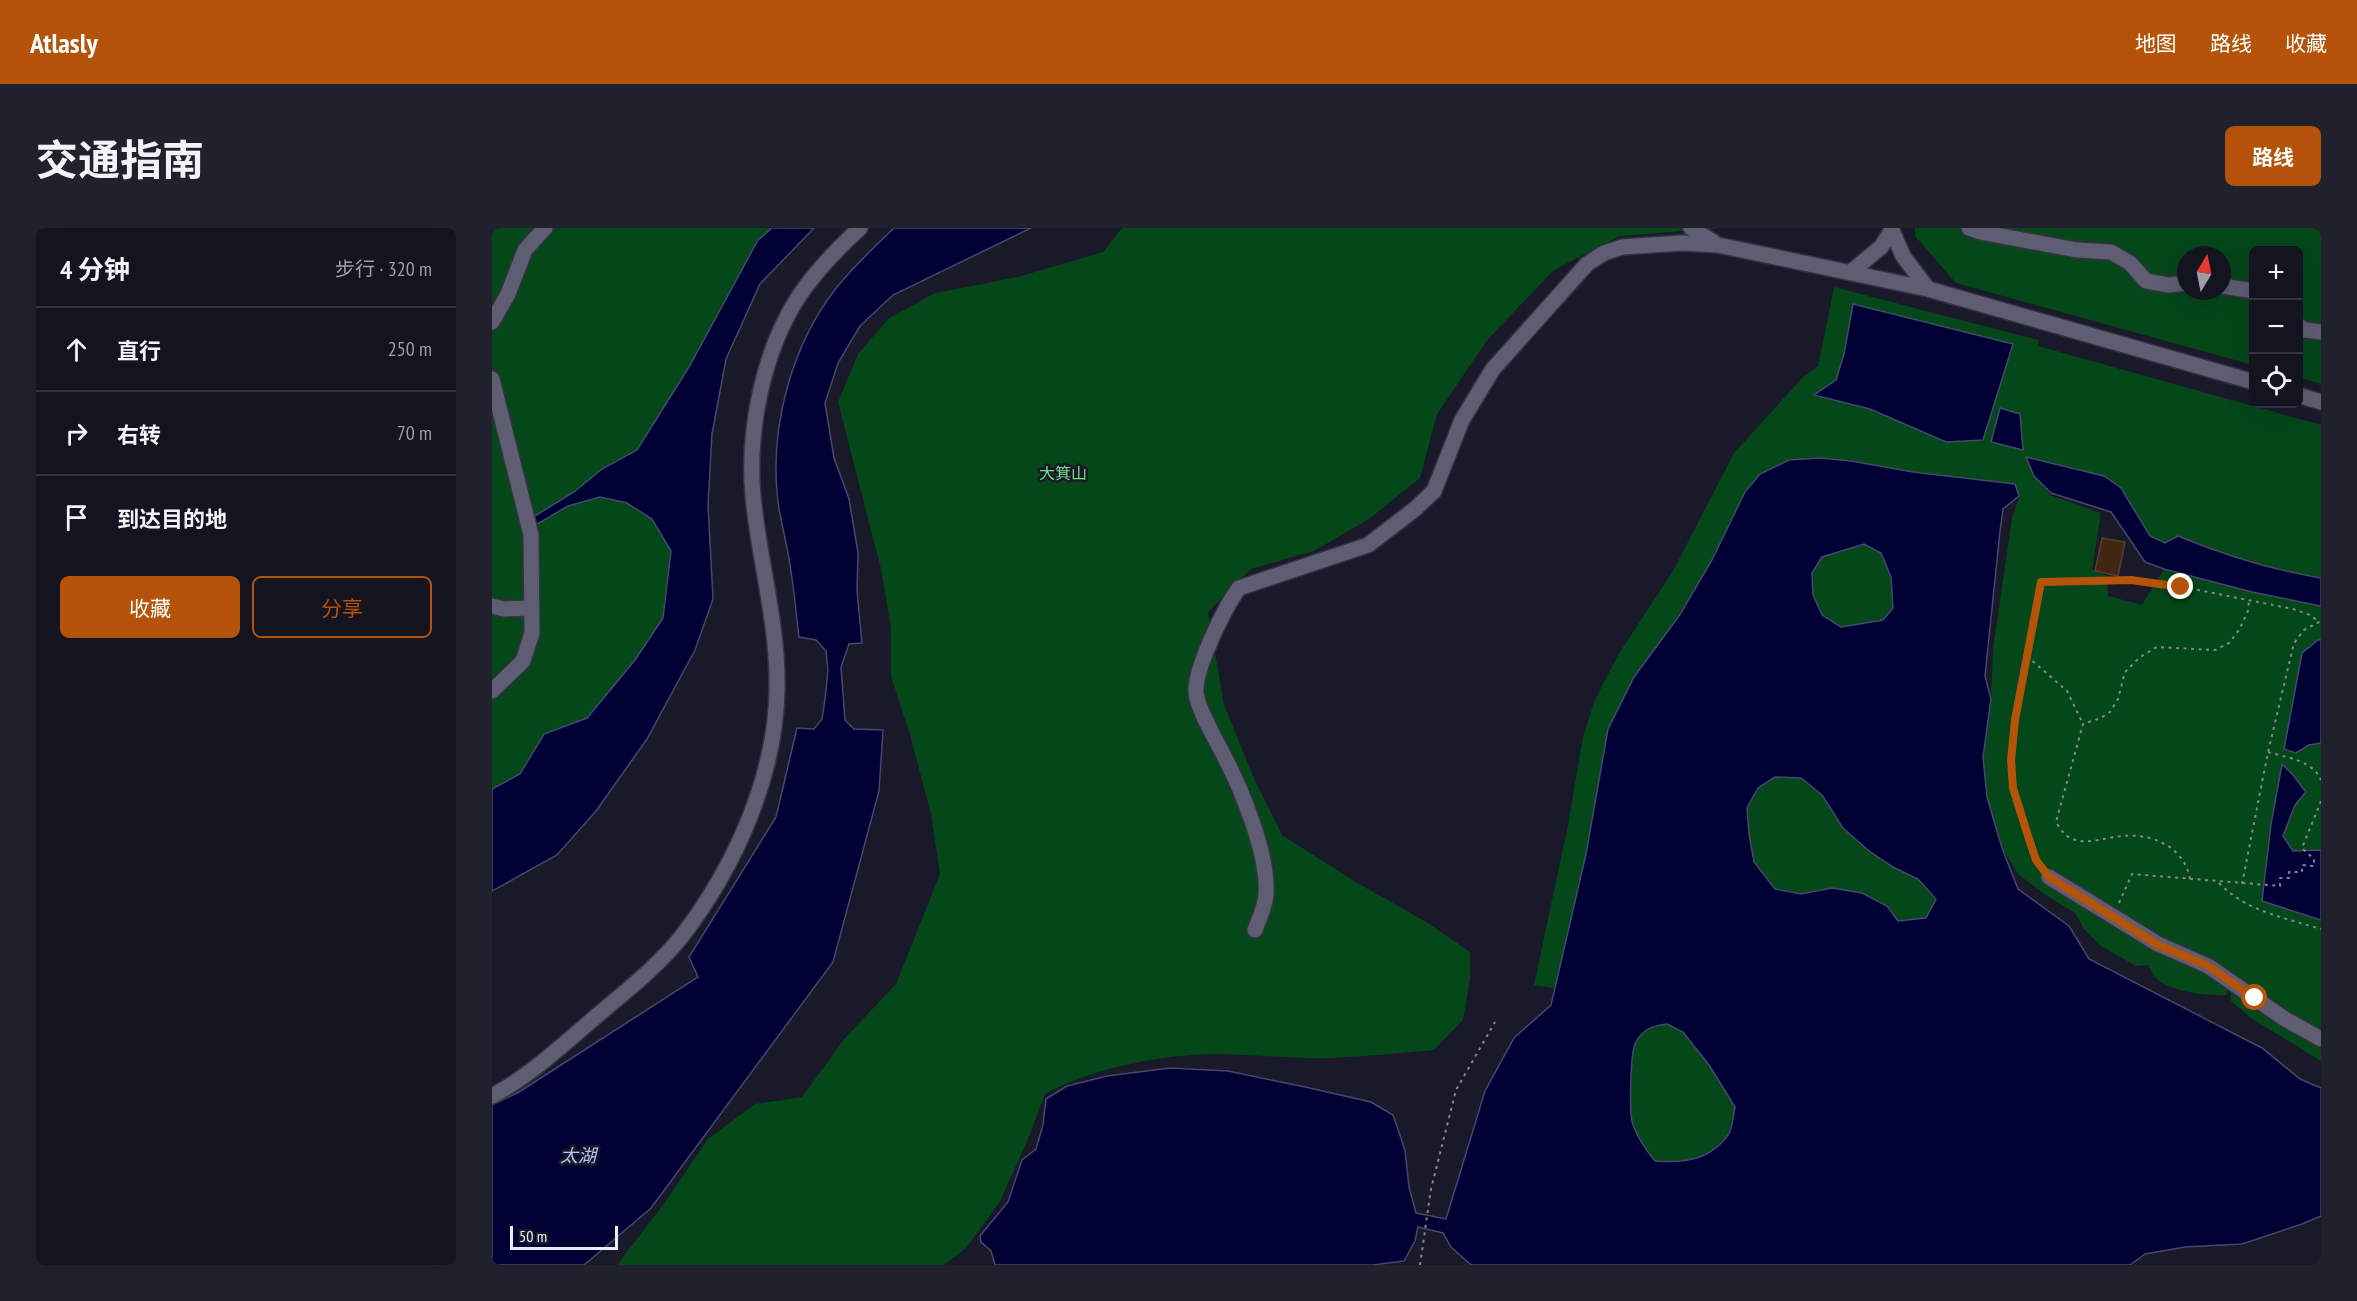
<!DOCTYPE html>
<html lang="zh">
<meta charset="utf-8">
<style>
body{margin:0;font-family:"PT Sans Narrow","Noto Sans SC",sans-serif;background:#21202d;color:#f1f3f6}
.controls{position:absolute;right:18px;top:18px;display:grid;overflow:hidden;border-radius:9px;box-shadow:0 6px 24px #0002}
.controls button{width:54px;height:54px;display:grid;place-items:center;padding:0;border:0;border-bottom:2px solid #33323e;background:#141320;color:#f1f3f6;font:30px sans-serif}
.compass{position:absolute;left:1685px;top:18px;width:54px;height:54px;border-radius:50%;background:#141320;box-shadow:0 6px 24px #0002;rotate:10deg}
.scale{position:absolute;left:18px;bottom:15px;width:108px;box-sizing:border-box;padding-left:6px;border:3px solid #ebebf8;border-top:0;font-size:16px;line-height:21px;white-space:nowrap;color:#ebebf8;-webkit-text-stroke:4px #1a192a;paint-order:stroke}
.stop{position:absolute;width:18px;height:18px;margin:-14px;border:4px solid #b45309;border-radius:50%;background:#fff}
.stop.end{background:#b45309;border-color:#fff;box-shadow:0 2px 6px #0008}
.list{margin:0;padding:0;list-style:none}
h2{display:flex;justify-content:space-between;align-items:center;height:78px;margin:0;padding:0 24px;font-size:26px}
h2 small{font-size:20px;font-weight:400;color:#9d9ea5}
.list li{display:grid;grid-template-columns:39px 1fr auto;gap:18px;align-items:center;box-sizing:border-box;height:84px;padding:0 24px;border-top:2px solid #33323e}
.list b{display:block;font-size:22px;white-space:nowrap}
.list em{font-size:20px;font-style:normal;color:#9d9ea5}
.actions{display:flex;gap:12px;padding:18px 24px}
.actions a{flex:1;padding:14px 0;border:2px solid #b45309;border-radius:9px;text-align:center;font-size:21px;color:#b45309}
.actions .main{background:#b45309;color:#fff}
.icon{flex:none;width:33px;height:33px;fill:none;stroke:currentColor;stroke-width:2;stroke-linecap:round;stroke-linejoin:round}
.map{position:relative;flex:none;width:1829px;height:1037px;overflow:hidden;border-radius:9px}
header{display:flex;align-items:center;gap:36px;box-sizing:border-box;height:84px;padding:0 30px;background:#b45309;color:#fff}
header strong{font-size:28px}
nav{display:flex;gap:33px;margin-inline-start:auto;font-size:21px}
.intro{display:flex;align-items:center;justify-content:space-between;box-sizing:border-box;height:144px;padding:0 36px}
h1{margin:0;font-size:42px}
.button{padding:15px 27px;border-radius:9px;background:#b45309;color:#fff;font-size:21px;font-weight:700}
main{display:flex;gap:36px;padding:0 36px}
aside{flex:1;background:#141320;border-radius:9px;box-shadow:0 6px 24px #0002}
.map>svg:first-child{display:block}
</style>
<header>
<strong>Atlasly</strong>
<nav><a>地图</a><a>路线</a><a>收藏</a></nav>
</header>
<div class="intro"><h1>交通指南</h1><a class="button">路线</a></div>
<main>
<aside>
<h2>4 分钟<small>步行 · 320 m</small></h2>
<ul class="list">
<li><svg class="icon" aria-label="ahead" viewBox="0 0 24 24"><path d="M12 20V5M6 11l6-6 6 6"/></svg><div><b>直行</b></div><em>250 m</em></li>
<li><svg class="icon" aria-label="right" viewBox="0 0 24 24"><path d="M7 20v-9h11M14 6l5 5-5 5"/></svg><div><b>右转</b></div><em>70 m</em></li>
<li><svg class="icon" aria-label="arrive" viewBox="0 0 24 24"><path d="M6 21V4h12l-3 4 3 4H6"/></svg><div><b>到达目的地</b></div></li>
</ul>
<div class="actions"><a class="main">收藏</a><a>分享</a></div>
</aside>
<div class="map">
<svg width="1829" height="1037" viewBox="0 0 1829 1037">
<rect width="100%" height="100%" fill="#1a192a"/>
<path fill="#044719" fill-rule="evenodd" d="M0 0H280L266 12 197 139 145 222 179 323 171 390 143 432 95 490 28 546 0 561Z
M630 0H1228L1128 8 1062 42 996 111 945 186 928 250 877 291 822 323 759 341 716 384 732 477 764 555 790 607 862 653 936 695 978 724V750L971 792 942 822C909 825 876 828 842 830 805 831 766 827 728 826 671 826 603 839 553 866L534 916 507 975 474 1020 452 1037H125L171 977 216 911 263 876 310 869 353 810 404 756 448 646 439 586 418 507 399 448V400L389 341 346 174 366 126 397 90 443 65 526 49 611 24Z
M1423 0H1829V156L1807 149 1806 22H1762L1761 137 1464 55 1423 8ZM1694 27H1730V63H1694Z
M1342 59 1546 112V118L1829 197V350C1780 342 1732 327 1686 308L1673 315 1658 308 1629 260 1612 248 1535 229 1542 248 1558 267 1609 285 1600 342 1615 348 1616 368 1650 377 1672 341 1760 364 1829 378V412H1826L1804 525 1818 517 1829 515V622L1801 623 1790 607 1803 577 1790 536 1779 596 1770 673 1829 692V833L1759 790 1739 773V765L1744 762 1736 760 1735 767C1717 768 1676 764 1664 750 1661 747 1658 741 1656 737L1644 738 1609 718 1592 701 1583 685 1555 668 1526 646 1510 620 1495 569 1491 529 1499 471 1501 421 1520 290 1527 269 1523 256 1421 244 1359 233 1328 230 1237 295 1220 332 1116 501 1094 626 1063 760 1042 757 1076 597 1091 509 1102 474 1126 427 1181 343 1242 225 1312 148 1326 138Z
M1372 316 1389 325 1399 348 1401 380 1391 392 1349 399 1330 387 1321 367 1320 345 1330 329Z
M1283 549 1309 550 1330 567 1351 600 1377 623 1401 639 1426 651 1444 671 1434 690 1406 693 1395 678 1340 660 1309 666 1283 661 1262 634 1257 606 1255 579 1266 560Z
M1175 796 1191 803 1217 837 1243 879 1237 905 1220 922 1194 934 1163 933C1154 922 1146 911 1141 897 1137 886 1138 824 1144 814 1150 802 1163 797 1175 796Z"/>
<path fill="#000034" stroke="#46466f" stroke-width="1.5" fill-rule="evenodd" d="M280 0H322L268 56 234 131 220 206 216 277 221 371 203 422 155 511 104 583 65 627 0 663V561L28 546 52 506 95 490 143 432 171 390 179 323 160 291 135 275 108 269 76 278 42 298 41 289 82 264 110 241 145 222 197 139 266 12Z
M402 0H539L401 67 368 98 346 135 333 175 342 230 357 271 366 325 365 363 370 415 357 416 349 439 353 492 362 501 391 502 387 563 341 734 159 980 92 1037H0V877L27 864 206 749 197 729 284 589 305 500 322 501 330 491 333 471 336 442 334 423 324 412 307 409C304 385 302 361 298 337 295 316 289 295 286 274 277 201 299 117 345 59 362 38 382 19 402 0Z
M1361 76 1521 116 1491 212 1454 214 1378 181 1322 167 1344 152 1352 126Z
M1508 180 1528 186 1531 222 1499 214Z
M1534 229 1612 248 1629 260 1658 308 1673 315 1686 308C1732 327 1780 342 1829 350V378L1760 364 1672 341 1653 334 1619 284 1559 265 1542 248Z
M1328 230 1359 233 1421 244 1523 256 1527 268 1511 281 1508 303 1493 448 1499 471 1491 529 1495 569 1510 620 1526 661 1577 698 1597 731 1770 820 1808 851 1829 860V988L1810 996 1750 1016 1693 1019 1653 1026 1638 1037H979L959 1019 951 1005 926 999 923 1013 912 1033 881 1037H503L499 1023 489 1014 488 1008 516 974 530 932 544 921 551 897 554 871 575 858 615 848 678 840 736 843 813 859 879 874 901 887 913 922 917 959 924 985 954 991 993 863 1022 810 1059 777 1094 626 1116 501 1142 449 1187 388 1220 332 1253 264 1268 246 1297 232ZM1372 316 1389 325 1399 349 1401 380 1391 392 1349 399 1330 387 1321 367 1320 345 1330 329ZM1283 549 1309 550 1330 567 1351 600 1377 623 1401 639 1426 651 1444 671 1434 690 1406 693 1395 678 1370 665 1340 660 1309 666 1283 661 1262 634 1257 606 1255 580 1266 560ZM1175 796 1191 804 1217 837 1243 879C1241 887 1241 900 1236 907 1217 933 1191 935 1163 933 1154 922 1146 911 1141 897 1137 886 1138 824 1144 814 1150 802 1163 797 1175 796Z
M1826 412H1829V515L1817 517 1804 525 1792 521 1810 425Z
M1790 536 1801 547 1814 564 1803 577 1791 608 1801 623 1829 622V692L1770 673 1779 596Z"/>
<path fill="#412711" stroke="#524133" stroke-width="1.5" d="M1610 310 1633 314 1626 348 1603 343Z"/>
<g fill="none" stroke-linecap="round" stroke-linejoin="round">
<defs>
<path id="minor" d="M1199 0 1223 15
M1399 0 1411 28 1436 61
M1477 0 1488 4 1585 22 1619 24 1638 35 1654 53 1677 57 1694 55
M1360 43 1389 19 1399 4
M1730 58 1762 63
M0 94 16 66 33 22 53 0
M1806 97 1813 102 1829 104
M0 151 39 307 40 405 31 433 0 463
M1806 167 1829 174
M0 378 12 381 40 380
M1557 649 1666 716 1716 738 1793 791 1829 811
M763 702C767 691 773 679 774 667 777 628 750 562 732 528 724 512 706 482 704 465 702 441 733 379 747 360L876 317 923 281 942 263 970 192 1001 141 1095 36 1112 25 1130 19 1190 15 1226 17 1436 61 1762 154
M0 868C34 850 64 823 93 798 126 769 163 742 190 708 243 639 284 548 285 460 286 395 267 332 261 268 255 203 271 123 307 68 324 43 345 21 368 0"/>
</defs>
<use href="#minor" stroke="#343240" stroke-width="18"/>
<path stroke="#868594" stroke-width="2" stroke-dasharray="3 4.5" stroke-linecap="butt" d="M1535 428 1575 463 1591 496
M1776 524C1796 530 1820 532 1829 552
M1549 638 1544 632 1521 560 1519 533 1523 492 1549 353 1639 352 1666 354 1801 381 1818 387 1827 394
M1698 651C1693 620 1661 605 1631 608 1616 609 1598 616 1584 612 1574 610 1569 602 1564 594L1591 496 1609 490 1618 484 1626 471 1633 444 1648 429 1665 419 1723 422 1737 415 1747 402 1756 383 1757 372
M1727 655C1754 683 1793 690 1829 701
M1750 656 1776 524 1802 415 1812 402 1829 393
M1627 675 1640 646 1788 658V650H1798L1797 644H1810V637L1822 638V631L1810 620 1829 573
M928 1037 939 961 964 862 1003 794"/>
<use href="#minor" stroke="#5e5d72" stroke-width="15"/>
</g>
<g fill="none" stroke-linecap="round" stroke-linejoin="round">
<path stroke="#b45309" stroke-width="8" d="M1689 359 1639 352 1549 354 1523 492 1519 532 1521 560 1536 608 1544 632 1557 649 1666 717 1716 738 1763 770"/>
</g>
<g text-anchor="middle" stroke-width="5" stroke-linejoin="round" paint-order="stroke">
<g font-size="16" fill="#73df86" stroke="#1a192a">
<text x="571" y="251">大箕山</text>
</g>
<g font-size="18" font-style="italic" fill="#b0c9f2" stroke="#1a192a">
<text x="86" y="934">太湖</text>
</g>
</g>
</svg>
<div class="controls">
<button>+</button>
<button>−</button>
<button><svg class="icon" aria-label="locate" viewBox="0 0 24 24"><circle cx="12" cy="12" r="6"/><path d="M12 2v4M12 18v4M2 12h4M18 12h4"/></svg></button>
</div>
<svg class="compass" viewBox="-18 -18 36 36"><path d="M0-13l5 13h-10z" fill="#e53935"/><path d="M0 13l5-13h-10z" fill="#9d9ea5"/></svg>
<div class="scale">50 m</div>
<div class="stop" style="left:1763px;top:770px"></div>
<div class="stop end" style="left:1689px;top:359px"></div>
</div>
</main>
